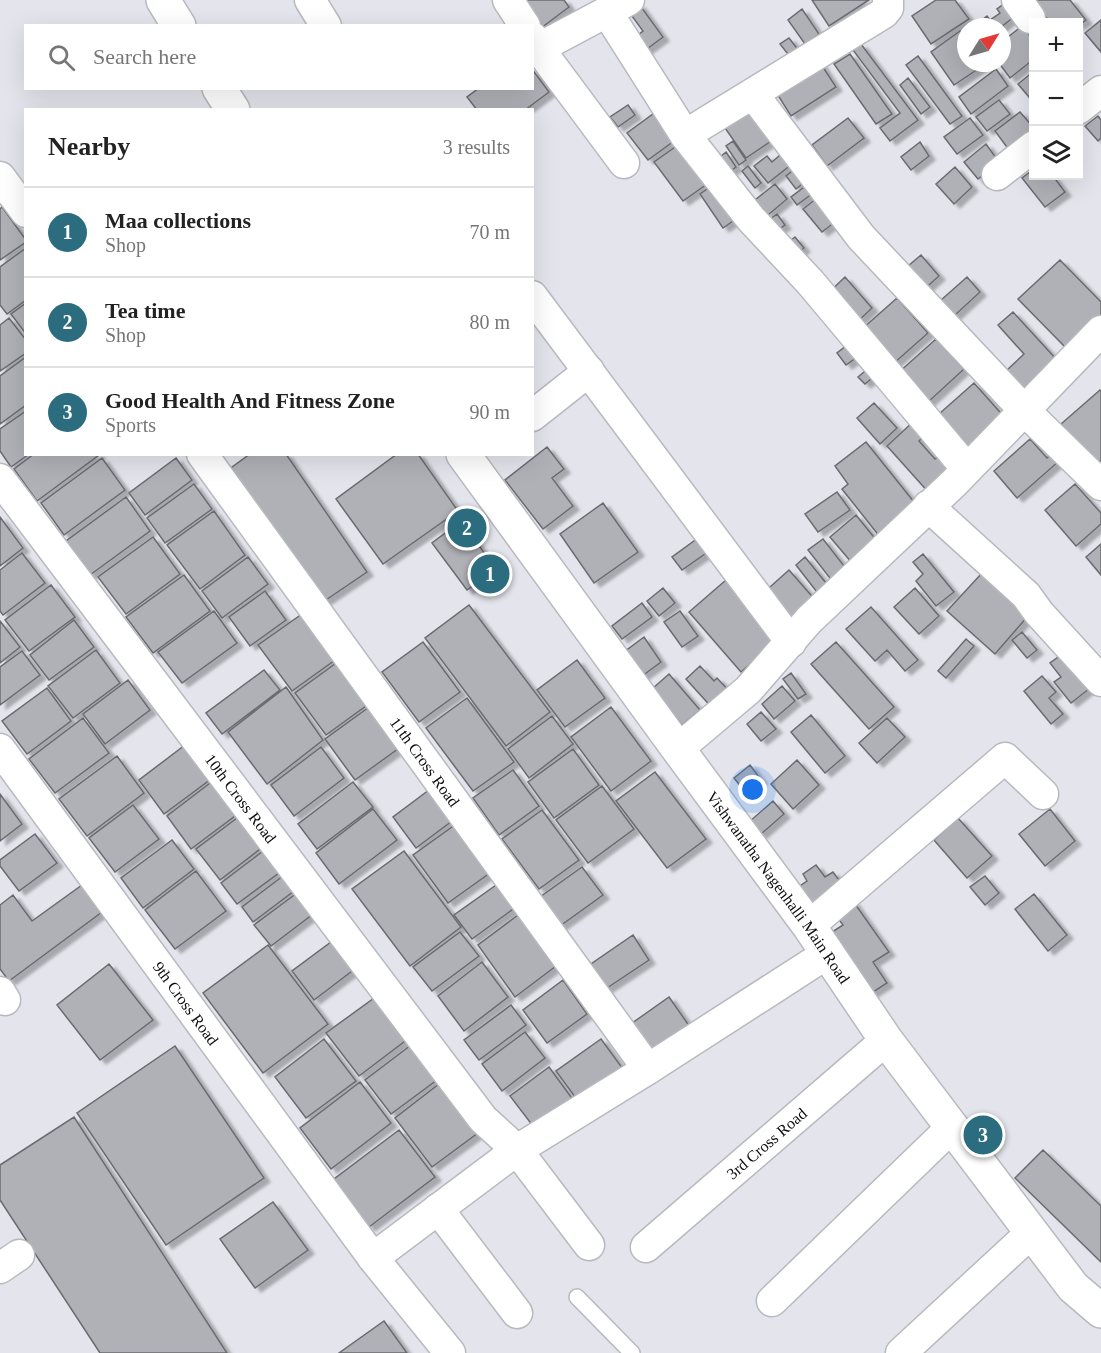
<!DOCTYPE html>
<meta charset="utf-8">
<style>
body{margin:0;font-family:Georgia,serif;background:#f6f6f6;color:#222}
.controls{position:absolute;right:18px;top:18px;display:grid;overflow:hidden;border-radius:0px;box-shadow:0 6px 24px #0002}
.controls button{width:54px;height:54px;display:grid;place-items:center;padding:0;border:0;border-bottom:2px solid #e0e0e0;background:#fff;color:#222;font:30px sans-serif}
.compass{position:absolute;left:957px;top:18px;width:54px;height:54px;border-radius:50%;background:#fff;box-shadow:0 6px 24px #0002;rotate:53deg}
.you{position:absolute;left:753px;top:790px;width:21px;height:21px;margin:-15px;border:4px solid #fff;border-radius:50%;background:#1a73e8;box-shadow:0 0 0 9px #1a73e833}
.badge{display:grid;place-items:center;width:39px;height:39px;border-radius:50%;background:#2b6c7f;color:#fff;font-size:20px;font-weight:700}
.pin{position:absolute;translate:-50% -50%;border:3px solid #fff;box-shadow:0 2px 6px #0006}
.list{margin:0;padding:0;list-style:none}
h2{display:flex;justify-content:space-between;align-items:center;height:78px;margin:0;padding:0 24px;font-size:26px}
h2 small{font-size:20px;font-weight:400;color:#767676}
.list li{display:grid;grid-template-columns:39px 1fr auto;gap:18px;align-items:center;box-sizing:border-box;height:90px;padding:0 24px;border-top:2px solid #e0e0e0}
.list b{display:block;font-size:22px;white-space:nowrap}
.list p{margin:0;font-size:20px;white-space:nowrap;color:#767676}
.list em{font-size:20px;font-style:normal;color:#767676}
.icon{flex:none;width:33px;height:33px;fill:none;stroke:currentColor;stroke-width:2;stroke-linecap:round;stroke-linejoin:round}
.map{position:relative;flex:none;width:1101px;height:1353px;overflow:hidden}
.search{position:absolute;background:#fff;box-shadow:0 6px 24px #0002;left:24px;top:24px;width:510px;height:66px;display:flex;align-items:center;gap:15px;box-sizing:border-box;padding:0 21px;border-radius:0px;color:#767676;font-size:22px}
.panel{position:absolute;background:#fff;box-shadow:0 6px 24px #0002;left:24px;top:108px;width:510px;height:348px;border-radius:0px}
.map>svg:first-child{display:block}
</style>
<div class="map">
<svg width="1101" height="1353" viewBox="0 0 1101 1353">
<defs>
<filter id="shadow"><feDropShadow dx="6" dy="4" stdDeviation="1.5" flood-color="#0004"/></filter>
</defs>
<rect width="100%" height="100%" fill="#e4e5ec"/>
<path fill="#b0b1b7" stroke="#6a6b70" stroke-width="1.5" filter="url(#shadow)" d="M521 0H564L569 7 541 28Z
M812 0H869L829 26Z
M936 0H955L969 19 931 44 912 16Z
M1032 0H1070L1086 20 1078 26V22H1050Z
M1005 3 1015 16 1001 27H973L987 16 990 20 1000 13 997 9Z
M639 4 663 37 643 52 633 39 643 31 629 12Z
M802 9 819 34 805 44 788 20Z
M1101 20V52L1085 33Z
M1022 26 1034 41V59L1010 78 999 63H1002V38L1004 40Z
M960 31 966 39V63H982L984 65 954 85 931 52Z
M789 38 799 51 791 58 780 44Z
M861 44 918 120 890 141 880 128 900 113 853 50Z
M850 54 892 114 876 124 834 64Z
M918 56 962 116 950 124 906 65Z
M819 61 836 87 791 116 774 89Z
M532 69 549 92 525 110H477L467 97 479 88H532Z
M996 69 1008 86 971 114 959 97Z
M1034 71V103L1018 84Z
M908 78 930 107 921 114 900 85Z
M752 97 780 135 746 158 718 118Z
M999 100 1010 114 987 131 976 117Z
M628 105 635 115 618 127 610 117Z
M657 111 678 138 648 160 627 133Z
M1020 112 1034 128V131L1009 150 995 131Z
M1098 116 1101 120V138L1098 141 1085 126Z
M848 118 864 138 827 166 812 145Z
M970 118 983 135 957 154 944 137Z
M733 141 746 160 739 165 726 146Z
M920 142 929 156 911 170 901 157Z
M986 144 999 162 978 179 964 162Z
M678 145 707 184 683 201 654 162Z
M788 148 797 160 768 183 754 166 767 156 772 162Z
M726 152 736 167 722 177 720 157Z
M801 164 812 176 796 189 786 176Z
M748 166 761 183 755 188 742 171Z
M955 167 972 187 954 204 936 184Z
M1034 169V176H1053L1065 192 1045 207 1022 178Z
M811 182 817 190 797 205 791 197Z
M775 184 787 199 768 215 755 200Z
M710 187 733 221 723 228 700 194Z
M821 195 840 218 822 232 803 209Z
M2 207 26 240V242L0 260V209Z
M777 214 785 225 770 236 762 225Z
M795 237 804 248 792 259 782 247Z
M26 248V300L7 314 0 305V267Z
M921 255 939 276 920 293 901 272Z
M1060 260 1101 302V317L1067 349 1018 299Z
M845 277 872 308 852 327 825 296Z
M967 277 980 292 954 316 940 301Z
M897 298 928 333 893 364 862 329Z
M26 303V334L11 314Z
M1013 312 1057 360 1023 390 1006 371 1024 354 998 325Z
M9 318 26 340V353L0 371V325Z
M936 339 964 369 926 404 898 373Z
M851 342 860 355 846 365 837 353Z
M26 357V405L0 424V376Z
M870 367 877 374 865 384 858 377Z
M974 383 1006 419 971 450 939 414Z
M1100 390 1101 391V460L1096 464 1061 424Z
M874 403 897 428 880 444 857 418Z
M26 411V454H29L11 467 0 451V429Z
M914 421 926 434 919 441 935 459 943 453 958 469 930 494 887 446Z
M1030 439 1047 458 1060 446 1067 454 1017 498 994 471Z
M866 442 918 507 880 537 842 489 848 484 835 466Z
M547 447 564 469 552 478 573 506 543 529 505 480Z
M34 454H99V455L37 501 14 469Z
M250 454H286L367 572 320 604 228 470Z
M397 454H418L458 511 383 564 336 499Z
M102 458 125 490 64 535 41 503Z
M176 458 192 480 145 515 129 493Z
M194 484 212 509 165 543 147 518Z
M1075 484 1101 513V524L1076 546 1045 510Z
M837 492 850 510 818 532 805 514Z
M126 497 150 531 90 575 66 541Z
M603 503 638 552 594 583 560 534Z
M214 511 245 555 200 589 167 545Z
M856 515 877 541 852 563 830 537Z
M0 517 23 548 0 566Z
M461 521 496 569 467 590 432 543Z
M705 533 715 547 682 570 672 557Z
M153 537 180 574 126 614 98 577Z
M823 539 848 571 833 582 808 550Z
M1101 544V575L1086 557Z
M22 553 45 583 3 615 0 611V570Z
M923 554 954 592 936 606 916 581 923 574 913 562Z
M248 557 268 584 222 618 202 591Z
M805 557 830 588 820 596 796 565Z
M789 570 817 602 789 627 761 595Z
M982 573 1028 616 995 654 947 611Z
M184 575 210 611 153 653 126 617Z
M726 580 778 640 741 672 689 612Z
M51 585 75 617 29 651 5 620Z
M663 588 675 603 659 616 647 601Z
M915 588 939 616 919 634 894 607Z
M265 591 286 620 250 646 229 617Z
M642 603 652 617 622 639 612 626Z
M469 605 550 712 506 746 425 638Z
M871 607 918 660 905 671 887 650 875 661 846 629Z
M214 611 237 643 182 683 158 652Z
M680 611 698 636 682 647 664 622Z
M302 614 335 660 292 691 258 645Z
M74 620 94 647 49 680 30 655Z
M0 621 20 647 0 663Z
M1022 632 1037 650 1027 658 1012 640Z
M644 637 661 662 642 676 624 652Z
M966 639 974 646 946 678 938 671Z
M423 642 460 692 419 722 382 672Z
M836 642 894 707 869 729 811 664Z
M96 650 120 683 73 718 48 686Z
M22 651 40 675 0 705V667Z
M1061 655 1089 689 1071 703 1054 682 1061 677 1050 663Z
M577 660 605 698 565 727 537 690Z
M339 661 370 703 326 735 295 693Z
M700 666 714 681 717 678 733 695 715 711 686 679Z
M264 670 280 690 222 734 206 713Z
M791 673 806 694 798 699 783 679Z
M669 674 700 710 682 725 652 689Z
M1042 676 1056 692 1049 698 1063 714 1051 724 1024 691Z
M128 680 150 710 105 744 83 714Z
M782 686 795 701 774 719 762 704Z
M286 687 323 740 267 784 228 732Z
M47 688 71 721 27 754 2 721Z
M467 698 514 762 473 791 426 728Z
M372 705 402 746 355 780 325 739Z
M611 707 651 761 611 791 571 737Z
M761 712 776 729 761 741 747 724Z
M811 715 845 756 825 773 791 732Z
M552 716 573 744 529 778 508 749Z
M83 718 109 753 55 793 29 759Z
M887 718 905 737 877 763 859 743Z
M185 745 211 779 164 814 139 780Z
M321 747 344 778 294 816 271 785Z
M573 749 599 785 554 818 528 782Z
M117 756 144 793 87 836 59 799Z
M797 760 819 785 793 809 771 784Z
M750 765 761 780 746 793 734 778Z
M513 770 539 806 499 835 473 798Z
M655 772 706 839 667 868 616 801Z
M214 780 239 813 191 849 167 816Z
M353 782 373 807 317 849 298 824Z
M602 786 634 829 588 863 556 820Z
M433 787 456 818 416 848 393 817Z
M0 794 22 824 0 841Z
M773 801 784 814 760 835 749 822Z
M133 805 159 839 115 872 89 838Z
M373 809 397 840 339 884 316 853Z
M1050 809 1075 841 1045 866 1019 834Z
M542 810 579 860 539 889 502 839Z
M241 815 264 846 220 880 196 849Z
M958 818 992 856 967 878 934 840Z
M459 822 494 870 448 903 413 855Z
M35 834 57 863 19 891 0 866V860Z
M172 840 194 869 143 908 121 878Z
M267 848 283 870 237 904 221 883Z
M404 851 461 927 410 966 352 889Z
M816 865 825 877 833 872 842 884 804 910 791 892 807 881 803 874Z
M582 867 603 895 560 926 540 897Z
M196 871 226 911 175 949 145 910Z
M283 876 294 891 253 922 242 907Z
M985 876 999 893 985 905 970 887Z
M499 883 516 907 472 939 454 915Z
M82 885 102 912 9 981 0 969V905L13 895 32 921Z
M301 890 317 911 271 946 254 925Z
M1034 894 1067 935 1048 951 1015 909Z
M853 901 889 952 873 962 887 983 864 998 823 938 843 925 835 914Z
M518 915 556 966 515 997 478 945Z
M460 932 479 956 432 991 413 967Z
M633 935 649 960 604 990 588 966Z
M339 936 360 965 314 1000 292 971Z
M268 945 328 1024 263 1073 203 993Z
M482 962 508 997 464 1031 438 996Z
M109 964 153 1020 100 1060 57 1005Z
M563 980 587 1014 547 1043 523 1010Z
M381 993 413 1035 359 1076 326 1033Z
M669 997 690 1027 648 1056 628 1026Z
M511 1005 526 1025 479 1060 464 1040Z
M525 1032 545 1058 502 1091 482 1064Z
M324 1039 356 1081 306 1118 275 1077Z
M419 1039 445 1074 391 1114 365 1080Z
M601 1039 623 1069 578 1101 556 1071Z
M175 1046 264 1178 166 1245 77 1113Z
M549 1067 574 1101 536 1130 510 1096Z
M448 1077 486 1127 432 1167 395 1118Z
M360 1082 391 1123 331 1169 300 1128Z
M74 1117 227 1353H100L0 1200V1165Z
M399 1130 435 1177 369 1227 334 1179Z
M1043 1150 1101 1206V1262L1015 1178Z
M273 1202 308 1250 255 1288 220 1239Z
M384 1321 407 1353H339Z"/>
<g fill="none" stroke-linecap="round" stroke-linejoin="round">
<defs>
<path id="service" d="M577 1297 632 1353"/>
<g id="minor">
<path d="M310 0 326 26"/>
<path d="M508 0 525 26"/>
<path d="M1017 0 1030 18"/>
<path d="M607 12 685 135 751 219 810 282 967 469"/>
<path d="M532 37 549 62 624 163"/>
<path d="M539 48 629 0"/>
<path d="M753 94 861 237 1024 410 1101 485"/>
<path d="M1078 109 1101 91"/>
<path d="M685 135 884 13 888 8V0"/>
<path d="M997 175 1034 146"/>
<path d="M0 177 26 212"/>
<path d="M532 296 791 642"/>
<path d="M532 416 589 371"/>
<path id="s1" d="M202 454 648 1069"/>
<path id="s2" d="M0 479 483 1119 517 1150 648 1069 828 953"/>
<path d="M928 506 1026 595 1039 613 1101 681"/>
<path id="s3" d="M0 749 373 1258"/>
<path d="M678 749 748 690 809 620 954 483 1101 331"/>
<path d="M809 926 1005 758 1043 794"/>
<path d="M0 992 5 1000"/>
<path d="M438 1209 517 1313"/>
<path id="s4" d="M646 1247 886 1040"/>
<path d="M0 1268 19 1255"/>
<path d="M772 1301 952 1127"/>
<path d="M450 1353 373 1258 517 1150 589 1245"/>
<path d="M901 1353 1032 1232"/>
</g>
<g id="tertiary">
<path d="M163 0 179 26"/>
<path d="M219 88 233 110"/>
<path id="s5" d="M463 454 678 749 809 926 886 1040 1073 1287 1101 1311"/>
</g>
</defs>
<use href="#service" stroke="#b8b9bf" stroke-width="18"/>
<use href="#minor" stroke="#b8b9bf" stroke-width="33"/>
<use href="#tertiary" stroke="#b8b9bf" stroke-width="36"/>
<use href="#service" stroke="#fff" stroke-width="15"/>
<use href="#minor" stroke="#fff" stroke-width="30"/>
<use href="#tertiary" stroke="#fff" stroke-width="33"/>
</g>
<g text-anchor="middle" stroke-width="4.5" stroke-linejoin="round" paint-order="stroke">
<g font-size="16" fill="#0b0b0d" stroke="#e4e5ec">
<text dy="6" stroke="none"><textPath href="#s1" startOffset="380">11th Cross Road</textPath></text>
<text dy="6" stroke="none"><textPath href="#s2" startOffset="400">10th Cross Road</textPath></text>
<text dy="6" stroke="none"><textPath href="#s5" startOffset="536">Vishwanatha Nagenhalli Main Road</textPath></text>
<text dy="6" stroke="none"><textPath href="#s3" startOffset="315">9th Cross Road</textPath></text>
<text dy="6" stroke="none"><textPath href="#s4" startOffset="159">3rd Cross Road</textPath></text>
</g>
</g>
</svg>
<div class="controls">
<button>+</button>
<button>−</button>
<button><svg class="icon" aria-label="layers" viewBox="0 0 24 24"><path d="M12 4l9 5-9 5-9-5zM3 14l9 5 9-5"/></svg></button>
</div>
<svg class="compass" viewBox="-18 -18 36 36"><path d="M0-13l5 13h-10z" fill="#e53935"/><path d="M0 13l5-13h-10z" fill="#767676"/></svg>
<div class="you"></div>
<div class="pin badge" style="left:490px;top:574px">1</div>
<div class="pin badge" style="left:467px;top:528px">2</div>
<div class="pin badge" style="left:983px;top:1135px">3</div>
<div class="search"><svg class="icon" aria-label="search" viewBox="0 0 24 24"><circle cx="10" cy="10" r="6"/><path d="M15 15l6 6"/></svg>Search here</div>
<section class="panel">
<h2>Nearby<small>3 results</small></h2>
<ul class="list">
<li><span class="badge">1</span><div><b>Maa collections</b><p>Shop</p></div><em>70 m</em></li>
<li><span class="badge">2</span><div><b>Tea time</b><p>Shop</p></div><em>80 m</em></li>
<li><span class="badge">3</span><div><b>Good Health And Fitness Zone</b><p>Sports</p></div><em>90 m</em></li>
</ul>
</section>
</div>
